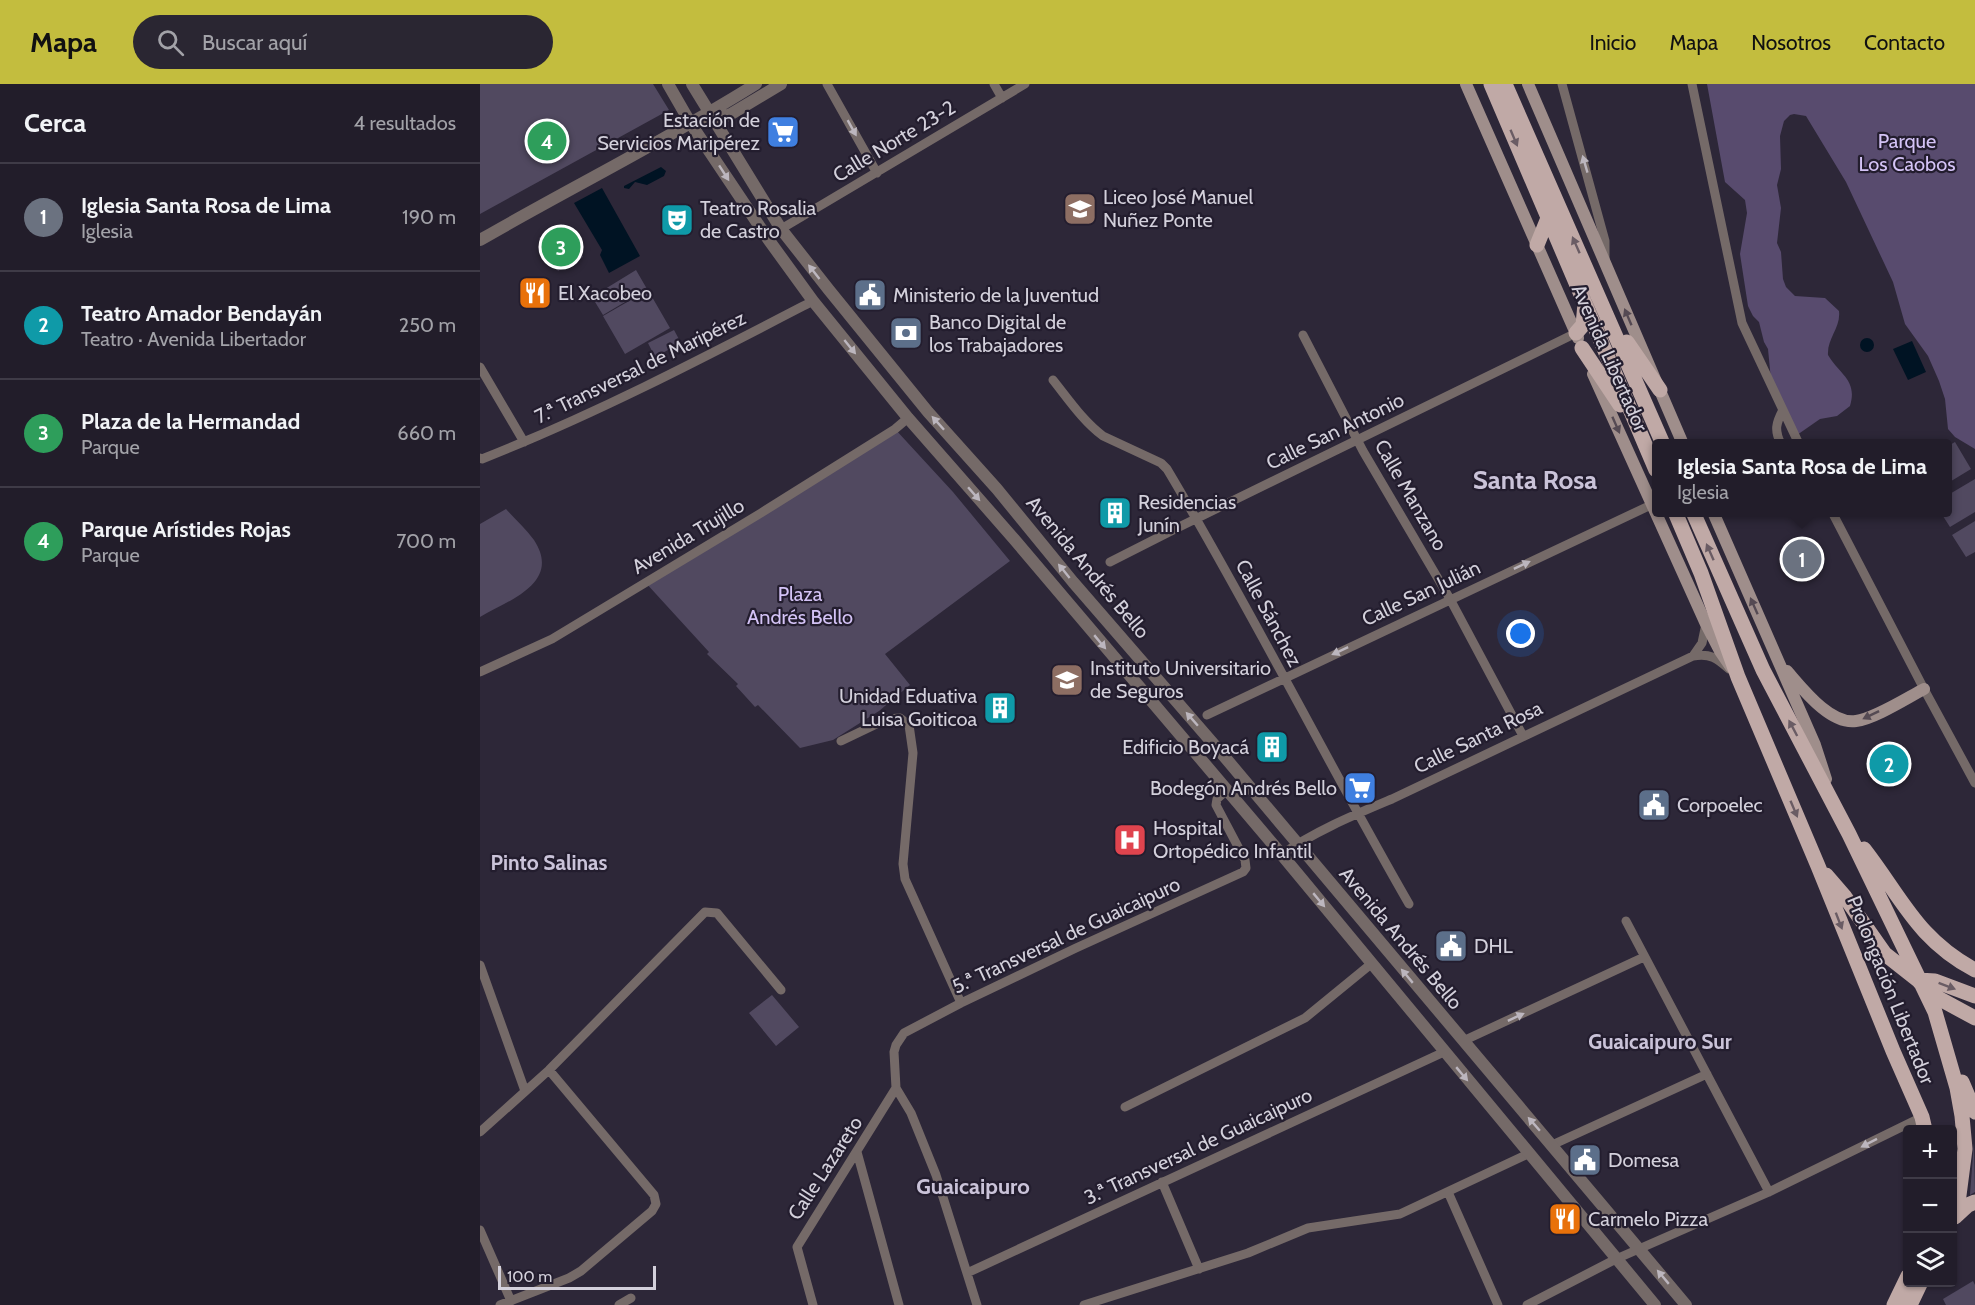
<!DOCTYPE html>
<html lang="es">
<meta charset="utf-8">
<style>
body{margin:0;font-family:Cabin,sans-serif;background:#2a2632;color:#f1f3f6}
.controls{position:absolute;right:18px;bottom:18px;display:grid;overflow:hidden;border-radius:6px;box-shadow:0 2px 4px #0004}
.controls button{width:54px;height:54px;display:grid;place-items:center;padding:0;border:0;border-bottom:2px solid #3f3b47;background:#221d2a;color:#f1f3f6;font:30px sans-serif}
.scale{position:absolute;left:18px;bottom:15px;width:158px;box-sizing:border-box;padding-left:6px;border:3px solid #d3d0db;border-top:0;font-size:16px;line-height:21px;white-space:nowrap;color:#d3d0db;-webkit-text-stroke:4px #231d2e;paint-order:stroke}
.you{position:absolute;left:1041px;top:550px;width:21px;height:21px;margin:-15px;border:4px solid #fff;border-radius:50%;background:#1a73e8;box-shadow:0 0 0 9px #1a73e833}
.badge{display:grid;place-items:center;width:39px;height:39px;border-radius:50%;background:#c3bd3e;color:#fff;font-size:20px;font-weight:700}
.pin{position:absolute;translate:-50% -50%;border:3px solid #fff;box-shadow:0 2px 6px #0006}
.popup{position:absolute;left:1172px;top:355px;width:300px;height:78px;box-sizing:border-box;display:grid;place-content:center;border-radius:6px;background:#221d2a;filter:drop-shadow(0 2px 4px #0005);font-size:20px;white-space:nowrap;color:#a2a2a8}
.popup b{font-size:22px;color:#f1f3f6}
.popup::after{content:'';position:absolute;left:50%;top:100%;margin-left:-12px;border:12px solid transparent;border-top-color:#221d2a}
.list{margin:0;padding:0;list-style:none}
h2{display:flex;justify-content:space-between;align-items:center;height:78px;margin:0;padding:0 24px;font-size:26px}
h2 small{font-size:20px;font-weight:400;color:#a2a2a8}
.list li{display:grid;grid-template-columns:39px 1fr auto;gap:18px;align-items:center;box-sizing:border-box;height:108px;padding:0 24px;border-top:2px solid #3f3b47}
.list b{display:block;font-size:22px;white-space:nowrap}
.list p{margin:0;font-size:20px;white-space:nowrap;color:#a2a2a8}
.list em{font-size:20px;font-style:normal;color:#a2a2a8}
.icon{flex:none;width:33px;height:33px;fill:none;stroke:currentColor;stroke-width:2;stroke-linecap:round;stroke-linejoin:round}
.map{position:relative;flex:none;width:1495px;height:1221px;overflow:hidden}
header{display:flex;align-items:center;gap:36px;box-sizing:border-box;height:84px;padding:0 30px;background:#c3bd3e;color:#111}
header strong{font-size:28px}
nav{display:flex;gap:33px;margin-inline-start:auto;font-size:21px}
.search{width:420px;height:54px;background:#2a2632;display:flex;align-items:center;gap:15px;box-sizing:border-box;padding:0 21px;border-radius:33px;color:#a2a2a8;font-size:22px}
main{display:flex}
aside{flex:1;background:#221d2a}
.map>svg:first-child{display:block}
</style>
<header>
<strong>Mapa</strong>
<div class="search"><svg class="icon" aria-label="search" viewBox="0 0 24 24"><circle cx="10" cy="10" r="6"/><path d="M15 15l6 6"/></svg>Buscar aquí</div>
<nav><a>Inicio</a><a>Mapa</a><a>Nosotros</a><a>Contacto</a></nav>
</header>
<main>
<aside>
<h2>Cerca<small>4 resultados</small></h2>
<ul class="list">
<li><span class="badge" style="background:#6b7280">1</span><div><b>Iglesia Santa Rosa de Lima</b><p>Iglesia</p></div><em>190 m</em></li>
<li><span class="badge" style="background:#0f9aa8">2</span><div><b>Teatro Amador Bendayán</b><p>Teatro · Avenida Libertador</p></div><em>250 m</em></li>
<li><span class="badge" style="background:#2e9e5b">3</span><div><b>Plaza de la Hermandad</b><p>Parque</p></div><em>660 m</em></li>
<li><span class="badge" style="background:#2e9e5b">4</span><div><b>Parque Arístides Rojas</b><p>Parque</p></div><em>700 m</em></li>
</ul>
</aside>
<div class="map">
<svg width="1495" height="1221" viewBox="0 0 1495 1221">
<rect width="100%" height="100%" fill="#2d2738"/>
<path fill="#514960" d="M0 0H173L189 26 0 130Z
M84 140 103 173 78 187 59 154Z
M156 186 167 205 123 231 112 213Z
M168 206 190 244 145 270 123 232Z
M194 246 201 259 175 273 168 259Z
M415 345 473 408 530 477 405 570 430 601 399 627 353 656 320 664 278 621 275 623 256 602 258 600 227 570 229 568 165 498Z
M1475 358 1491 385 1468 399V362Z
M1495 395V428L1470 443 1461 429 1468 428V411Z
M26 425C35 435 46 445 54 456 82 499 29 516 0 533V440Z
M1495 437V468L1486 473 1472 451Z
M292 911 319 943 296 962 269 929Z
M1494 1059 1495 1108 1490 1111V1110Z
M1493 1197 1495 1201V1221H1466L1463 1215Z"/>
<path fill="#584b6e" d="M1227 0H1495V365L1475 353 1468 345 1465 315 1459 297 1448 272 1425 240 1413 198 1366 98 1326 32 1314 30 1310 31 1304 37 1300 52 1301 85 1297 101 1301 124 1297 159 1301 168 1303 195 1306 203 1315 212 1345 214 1359 227C1361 244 1347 254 1348 271 1359 290 1378 296 1370 322L1357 332 1340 335 1317 351 1291 296 1288 265 1284 258 1279 238 1273 232 1268 222 1260 170 1267 129 1265 116 1245 98Z"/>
<path fill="#001323" d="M181 83 186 87 184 92 167 101 155 98 149 105 144 104V102Z
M122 104 160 172 129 189 120 171 122 166 94 119Z
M1380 261a7 7 0 1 1 14 0a7 7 0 1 1-14 0Z
M1432 257 1446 288 1428 296 1413 265Z"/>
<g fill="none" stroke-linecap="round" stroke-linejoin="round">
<path stroke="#756a68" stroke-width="9" d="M347 0 397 89
M514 0 522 14
M1082 0 1125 157V176
M1212 0 1262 239 1319 360
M301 145 545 0
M823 251 883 367 970 515 1043 652
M0 283 44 358
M573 296C589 316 603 337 623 352L681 379 687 385C772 527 846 676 929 820
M1301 360C1294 346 1296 339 1303 326
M0 374 2 375C116 330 225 273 333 217
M1352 428 1444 605 1495 699
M630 478 699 443 1096 249
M1213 572 1222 559 1226 540
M0 588 72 555 281 429 415 345 428 334
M727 631 1171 421
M361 657 407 635 420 634 429 641 433 669 423 780 425 795 481 919
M801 771C835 747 874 731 912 715L1213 572C1230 569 1237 574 1249 585
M1146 837 1289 1108
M0 881 45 1007
M983 957 1164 873
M416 1004 431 1029 456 1091 497 1221
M645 1023 825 934 891 880
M0 1048 69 986 225 828 237 829 301 906
M1072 1061 1227 990
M377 1068 419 1221
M682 1098 719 1185
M968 1108 1018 1221
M0 1146 31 1217
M487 1189 964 968
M20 1221 89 1194 101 1187 172 1127 176 1120 174 1111 69 986
M139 1221 151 1214
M333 1221 317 1163 416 1004 414 968 416 961 424 949 481 919 596 864 763 788 766 784 765 776 736 721 737 715 747 706
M604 1221 768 1169 828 1144 920 1130 1050 1069
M1047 1221 1136 1175 1289 1108 1442 1033"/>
<path stroke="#756a68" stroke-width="12" d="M188 0 211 40 288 155 333 217 428 334 534 455 797 765 1175 1221
M212 0 301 145 349 206 448 328 517 405 593 498 743 671 1206 1221
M228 38 251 30 301 0
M0 156C92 103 187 56 276 0"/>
<path stroke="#9f8e8b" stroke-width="12" d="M986 0 1098 254
M1048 0 1203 360
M1113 290 1226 540 1240 567 1251 583
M1233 428 1335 661 1346 695
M1307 587C1322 604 1350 641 1376 637 1394 635 1427 614 1444 605"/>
<path stroke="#c0a9a6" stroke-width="15" d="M1011 0 1176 386
M1025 0 1183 360
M1057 161 1068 134
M1096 249 1103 241 1105 220
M1147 258 1180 306
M1102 264 1140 321
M1195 428 1221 489 1258 593 1338 782 1413 967 1442 1033 1445 1046
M1213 428 1283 586 1369 750 1455 928 1477 1004 1482 1032 1485 1065 1478 1119 1472 1134
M1384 765C1422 814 1437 855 1495 886
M1346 791 1365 813 1405 870 1438 896 1449 909 1495 934
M1438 896 1455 897 1495 912
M1482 998 1495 1028
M1475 1133 1488 1121 1495 1118
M1414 1221 1428 1192
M1430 1221 1441 1198"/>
</g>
<defs><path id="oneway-solid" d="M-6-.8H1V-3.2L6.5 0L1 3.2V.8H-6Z" transform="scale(1.5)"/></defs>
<g fill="#bcb6be">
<use href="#oneway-solid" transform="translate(372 44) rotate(61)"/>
<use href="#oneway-solid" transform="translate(1105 80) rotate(-106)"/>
<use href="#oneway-solid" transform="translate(244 89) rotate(57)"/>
<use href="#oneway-solid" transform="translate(334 188) rotate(-128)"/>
<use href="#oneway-solid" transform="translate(370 263) rotate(51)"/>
<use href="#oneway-solid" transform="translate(458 339) rotate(-132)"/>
<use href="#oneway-solid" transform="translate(494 410) rotate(49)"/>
<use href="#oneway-solid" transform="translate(1042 481) rotate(-25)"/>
<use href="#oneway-solid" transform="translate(584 487) rotate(-129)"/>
<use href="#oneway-solid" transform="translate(620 558) rotate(50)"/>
<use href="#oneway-solid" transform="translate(860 567) rotate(155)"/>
<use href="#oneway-solid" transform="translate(712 635) rotate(-131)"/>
<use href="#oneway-solid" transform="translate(839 816) rotate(50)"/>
<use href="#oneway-solid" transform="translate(927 892) rotate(-130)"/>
<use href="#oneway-solid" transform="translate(1036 933) rotate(-25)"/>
<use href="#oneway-solid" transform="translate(982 990) rotate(50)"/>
<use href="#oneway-solid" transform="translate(1054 1040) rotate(-131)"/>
<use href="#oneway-solid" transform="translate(1389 1059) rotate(153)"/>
<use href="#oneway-solid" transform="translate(1183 1193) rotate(-130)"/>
</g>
<g fill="#6a5c64">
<use href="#oneway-solid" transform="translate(1034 54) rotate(67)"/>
<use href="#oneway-solid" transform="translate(1096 161) rotate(-114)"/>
<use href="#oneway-solid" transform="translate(1230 468) rotate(-114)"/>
<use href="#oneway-solid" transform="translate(1313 644) rotate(-118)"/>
<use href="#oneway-solid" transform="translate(1314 725) rotate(67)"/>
<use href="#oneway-solid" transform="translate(1359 837) rotate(69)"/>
<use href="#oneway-solid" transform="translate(1467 902) rotate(21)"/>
</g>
<g fill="#554a53">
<use href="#oneway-solid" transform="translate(1148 233) rotate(-113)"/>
<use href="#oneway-solid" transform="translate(1136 341) rotate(66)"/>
<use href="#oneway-solid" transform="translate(1274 522) rotate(-114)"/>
<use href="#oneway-solid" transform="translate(1391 631) rotate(154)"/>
</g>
<defs>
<symbol id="supermarket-square" viewBox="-11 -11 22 22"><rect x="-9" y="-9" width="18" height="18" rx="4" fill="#3f7fe0" stroke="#231d2e"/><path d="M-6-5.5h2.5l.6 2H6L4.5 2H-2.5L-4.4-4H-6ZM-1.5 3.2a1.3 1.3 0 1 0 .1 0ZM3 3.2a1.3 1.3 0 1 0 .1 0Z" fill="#fff"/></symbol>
<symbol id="school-square" viewBox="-11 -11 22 22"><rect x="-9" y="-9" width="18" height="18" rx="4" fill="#8d6e63" stroke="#231d2e"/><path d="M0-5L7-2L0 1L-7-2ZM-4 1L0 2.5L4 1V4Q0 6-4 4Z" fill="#fff"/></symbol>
<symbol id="theatre-square" viewBox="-11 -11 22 22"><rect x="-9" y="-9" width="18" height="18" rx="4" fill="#0f9aa8" stroke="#231d2e"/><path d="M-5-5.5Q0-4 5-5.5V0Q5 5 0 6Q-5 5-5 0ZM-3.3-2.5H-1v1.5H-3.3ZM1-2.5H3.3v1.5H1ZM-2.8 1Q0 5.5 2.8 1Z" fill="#fff"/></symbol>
<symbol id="restaurant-square" viewBox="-11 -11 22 22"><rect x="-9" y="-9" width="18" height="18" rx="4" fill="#e8710a" stroke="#231d2e"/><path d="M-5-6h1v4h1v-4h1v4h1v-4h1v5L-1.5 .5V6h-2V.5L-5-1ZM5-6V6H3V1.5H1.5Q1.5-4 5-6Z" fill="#fff"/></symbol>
<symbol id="civic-square" viewBox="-11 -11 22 22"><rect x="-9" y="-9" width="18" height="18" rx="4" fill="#5c6f8a" stroke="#231d2e"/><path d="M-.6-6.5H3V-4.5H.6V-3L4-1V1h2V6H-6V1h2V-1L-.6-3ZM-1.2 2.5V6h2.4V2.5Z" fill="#fff"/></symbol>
<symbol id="bank-square" viewBox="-11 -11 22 22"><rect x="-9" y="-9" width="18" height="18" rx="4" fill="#5c6f8a" stroke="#231d2e"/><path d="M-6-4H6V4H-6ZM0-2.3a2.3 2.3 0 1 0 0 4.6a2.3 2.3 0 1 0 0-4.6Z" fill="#fff"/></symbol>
<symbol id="building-square" viewBox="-11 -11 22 22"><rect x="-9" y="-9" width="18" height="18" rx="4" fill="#0f9aa8" stroke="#231d2e"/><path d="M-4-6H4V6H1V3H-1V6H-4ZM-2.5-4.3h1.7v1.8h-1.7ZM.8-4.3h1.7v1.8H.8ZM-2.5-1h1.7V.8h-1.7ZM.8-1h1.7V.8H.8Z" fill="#fff"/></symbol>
<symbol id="university-square" viewBox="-11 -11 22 22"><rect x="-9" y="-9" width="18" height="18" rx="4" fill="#8d6e63" stroke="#231d2e"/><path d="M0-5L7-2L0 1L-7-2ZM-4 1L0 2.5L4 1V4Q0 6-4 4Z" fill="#fff"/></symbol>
<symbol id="hospital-square" viewBox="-11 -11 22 22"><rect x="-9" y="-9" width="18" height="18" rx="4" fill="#e0444e" stroke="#231d2e"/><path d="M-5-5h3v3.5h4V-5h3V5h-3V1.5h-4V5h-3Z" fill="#fff"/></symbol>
</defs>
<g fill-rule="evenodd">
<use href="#supermarket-square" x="284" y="29" width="38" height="38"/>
<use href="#school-square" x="581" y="106" width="38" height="38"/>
<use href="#theatre-square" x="178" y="117" width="38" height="38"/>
<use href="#restaurant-square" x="36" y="190" width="38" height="38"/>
<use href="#civic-square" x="371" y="192" width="38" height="38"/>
<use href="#bank-square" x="407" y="230" width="38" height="38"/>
<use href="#building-square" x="616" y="410" width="38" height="38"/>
<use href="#university-square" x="568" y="577" width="38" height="38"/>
<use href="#building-square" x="501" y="605" width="38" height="38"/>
<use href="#building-square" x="773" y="644" width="38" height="38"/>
<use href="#supermarket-square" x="861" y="685" width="38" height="38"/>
<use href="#civic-square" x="1155" y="702" width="38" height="38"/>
<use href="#hospital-square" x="631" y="737" width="38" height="38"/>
<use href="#civic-square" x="952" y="843" width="38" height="38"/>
<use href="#civic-square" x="1086" y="1057" width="38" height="38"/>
<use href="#restaurant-square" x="1066" y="1116" width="38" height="38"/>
</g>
<g text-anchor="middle" stroke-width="4.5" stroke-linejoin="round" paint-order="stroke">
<g font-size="20" fill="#d3d0db" stroke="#231d2e" text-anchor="start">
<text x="280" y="43" text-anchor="end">Estación de<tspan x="280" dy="23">Servicios Maripérez</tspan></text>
<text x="623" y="120">Liceo José Manuel<tspan x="623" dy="23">Nuñez Ponte</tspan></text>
<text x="220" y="131">Teatro Rosalia<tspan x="220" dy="23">de Castro</tspan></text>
<text x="78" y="216">El Xacobeo</text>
<text x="413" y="218">Ministerio de la Juventud</text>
<text x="449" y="245">Banco Digital de<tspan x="449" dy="23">los Trabajadores</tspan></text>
<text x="658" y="425">Residencias<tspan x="658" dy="23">Junín</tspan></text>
<text x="610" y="591">Instituto Universitario<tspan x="610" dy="23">de Seguros</tspan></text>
<text x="497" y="619" text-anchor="end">Unidad Eduativa<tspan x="497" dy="23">Luisa Goiticoa</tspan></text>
<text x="769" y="670" text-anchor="end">Edificio Boyacá</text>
<text x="857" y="711" text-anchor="end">Bodegón Andrés Bello</text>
<text x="1197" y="728">Corpoelec</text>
<text x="673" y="751">Hospital<tspan x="673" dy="23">Ortopédico Infantil</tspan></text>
<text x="994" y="869">DHL</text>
<text x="1128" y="1083">Domesa</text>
<text x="1108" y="1142">Carmelo Pizza</text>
</g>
<g font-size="20" fill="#d3d0db" stroke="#231d2e">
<text transform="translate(414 57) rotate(-31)" y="7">Calle Norte 23-2</text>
<text transform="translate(1130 274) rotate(66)" y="7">Avenida Libertador</text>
<text transform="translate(160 283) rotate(-26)" y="7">7.ª Transversal de Maripérez</text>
<text transform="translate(855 347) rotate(-26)" y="7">Calle San Antonio</text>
<text transform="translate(931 411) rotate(60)" y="7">Calle Manzano</text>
<text transform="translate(208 452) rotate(-31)" y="7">Avenida Trujillo</text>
<text transform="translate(608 483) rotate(50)" y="7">Avenida Andrés Bello</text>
<text transform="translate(941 509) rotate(-25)" y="7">Calle San Julián</text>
<text transform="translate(789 529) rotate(62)" y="7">Calle Sánchez</text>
<text transform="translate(998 653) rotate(-26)" y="7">Calle Santa Rosa</text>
<text transform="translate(586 851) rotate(-25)" y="7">5.ª Transversal de Guaicaipuro</text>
<text transform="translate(921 854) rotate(50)" y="7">Avenida Andrés Bello</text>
<text transform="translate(1411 906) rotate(68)" y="7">Prolongación Libertador</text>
<text transform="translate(718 1062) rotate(-25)" y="7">3.ª Transversal de Guaicaipuro</text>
<text transform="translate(345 1084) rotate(-57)" y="7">Calle Lazareto</text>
</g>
<g font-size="20" fill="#d4c3f6" stroke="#231d2e">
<text x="1427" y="64">Parque<tspan x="1427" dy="23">Los Caobos</tspan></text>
<text x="320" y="517">Plaza<tspan x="320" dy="23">Andrés Bello</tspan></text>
</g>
<g font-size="21" font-weight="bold" fill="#cac3d9" stroke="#231d2e">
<text x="69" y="786">Pinto Salinas</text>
<text x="1180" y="965">Guaicaipuro Sur</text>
</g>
<g font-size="22" font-weight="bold" fill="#cac3d9" stroke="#231d2e">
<text x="493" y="1110">Guaicaipuro</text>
</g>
<g font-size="26" font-weight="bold" fill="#cac3d9" stroke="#231d2e">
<text x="1055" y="405">Santa Rosa</text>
</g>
</g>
</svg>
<div class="controls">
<button>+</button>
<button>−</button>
<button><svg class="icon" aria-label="layers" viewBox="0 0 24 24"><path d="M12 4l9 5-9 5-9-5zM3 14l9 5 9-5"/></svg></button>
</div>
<div class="scale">100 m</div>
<div class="you"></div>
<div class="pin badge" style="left:1322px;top:475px;background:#6b7280">1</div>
<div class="popup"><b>Iglesia Santa Rosa de Lima</b>Iglesia</div>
<div class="pin badge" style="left:1409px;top:680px;background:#0f9aa8">2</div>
<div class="pin badge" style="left:81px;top:163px;background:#2e9e5b">3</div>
<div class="pin badge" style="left:67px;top:57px;background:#2e9e5b">4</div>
</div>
</main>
